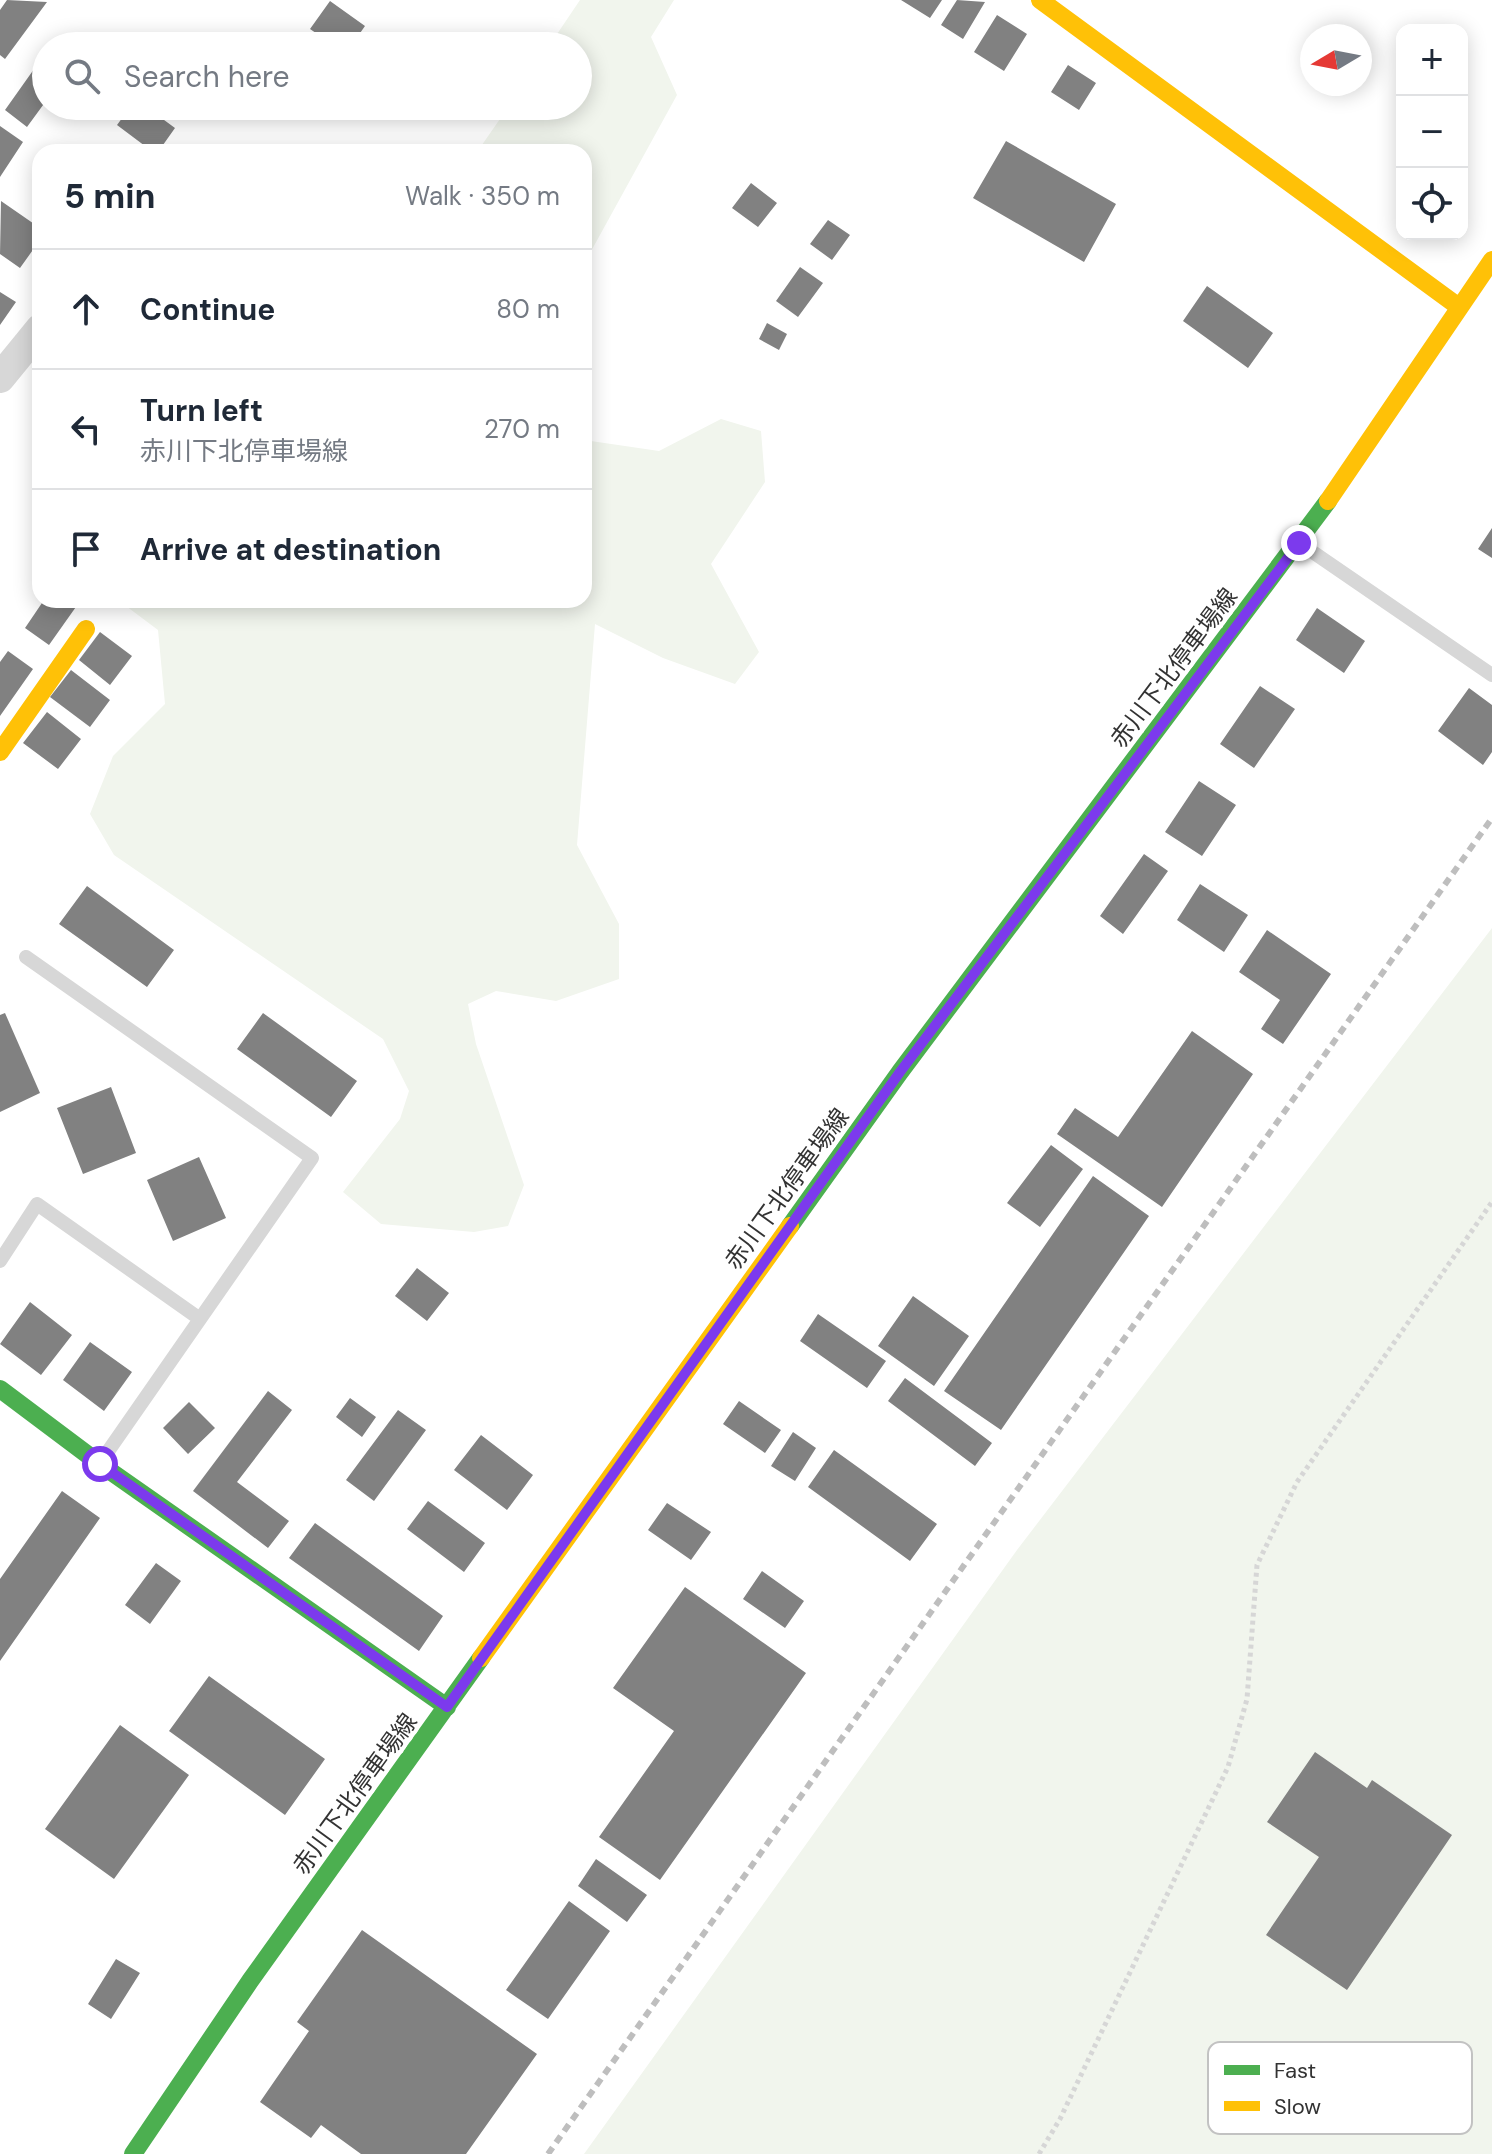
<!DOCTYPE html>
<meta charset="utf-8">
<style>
body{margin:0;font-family:"DM Sans","Noto Sans JP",sans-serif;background:#f2f2f3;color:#1f2937}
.controls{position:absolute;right:24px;top:24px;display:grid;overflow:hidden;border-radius:16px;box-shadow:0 4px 20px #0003}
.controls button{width:72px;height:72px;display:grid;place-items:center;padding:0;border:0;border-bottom:2px solid #e0e1e3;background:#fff;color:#1f2937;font:40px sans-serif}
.compass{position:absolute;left:1300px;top:24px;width:72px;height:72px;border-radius:50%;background:#fff;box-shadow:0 4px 20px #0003;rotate:260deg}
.stop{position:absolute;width:24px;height:24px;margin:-18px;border:6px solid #7c3aed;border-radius:50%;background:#fff}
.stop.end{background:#7c3aed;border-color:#fff;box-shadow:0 2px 8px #0008}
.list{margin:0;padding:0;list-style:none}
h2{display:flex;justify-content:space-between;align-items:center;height:104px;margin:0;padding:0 32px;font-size:34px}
h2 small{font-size:26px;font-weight:400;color:#747a83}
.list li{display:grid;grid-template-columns:52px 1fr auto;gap:24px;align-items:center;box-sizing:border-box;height:120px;padding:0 32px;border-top:2px solid #e0e1e3}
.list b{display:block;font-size:30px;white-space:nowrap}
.list p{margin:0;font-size:26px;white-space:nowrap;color:#747a83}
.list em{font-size:26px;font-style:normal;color:#747a83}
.icon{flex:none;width:44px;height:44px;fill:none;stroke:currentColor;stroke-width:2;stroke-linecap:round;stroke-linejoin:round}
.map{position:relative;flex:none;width:1492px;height:2154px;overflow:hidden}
.search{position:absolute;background:#fff;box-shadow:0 4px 20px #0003;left:32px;top:32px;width:560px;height:88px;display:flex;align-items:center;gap:20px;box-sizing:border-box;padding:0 28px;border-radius:44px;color:#747a83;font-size:30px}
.panel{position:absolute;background:#fff;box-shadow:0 4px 20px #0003;left:32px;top:144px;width:560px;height:464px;border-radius:24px}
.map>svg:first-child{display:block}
</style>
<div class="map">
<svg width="1492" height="2154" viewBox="0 0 1492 2154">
<rect width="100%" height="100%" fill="#fff"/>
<path fill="#f1f5ed" d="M580 0H674L651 37 677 95 584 264V152H477L509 106H578V46H549Z
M721 419 761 431 765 482 711 564 759 652 735 684 663 658 595 624 577 845 619 924V979L556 1001 496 991 468 1004 476 1044 524 1185 508 1226 474 1232 381 1224 343 1192 400 1119 409 1091 383 1039 114 855 90 814 113 756 165 704 158 630 118 600H584V440L659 451Z
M1492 928V2154H584L1017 1550Z"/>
<path fill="#818181" d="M7 0 47 2 5 59 0 55V10Z
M901 0H942L930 18Z
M957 0 985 2 963 39 941 25Z
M330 1 365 26 351 46H335L310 29Z
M997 15 1027 34 1004 71 974 52Z
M44 55 46 101 27 127 5 110Z
M1068 65 1096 83 1079 110 1051 92Z
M131 106H145L175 128 158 152H153L117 125Z
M0 126 23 142 0 177Z
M1006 141 1116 204 1084 262 973 198Z
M751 183 777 203 758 227 732 208Z
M1 201 40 228V240L20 268 0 254Z
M828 220 850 235 832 260 810 244Z
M800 267 823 283 798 317 776 301Z
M1207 286 1273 333 1248 368 1183 321Z
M0 292 16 302 0 325Z
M767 323 787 334 779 350 759 339Z
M1492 528V558L1478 549Z
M44 600H72L78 604 49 645 25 628Z
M1317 608 1365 641 1344 673 1296 640Z
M100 632 132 656 110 685 79 660Z
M8 651 33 669 0 716V662Z
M71 670 110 700 90 727 50 697Z
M1260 686 1295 709 1254 768 1220 744Z
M1469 688 1492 705V752L1483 765 1438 731Z
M47 712 81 739 58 769 23 743Z
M1199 781 1236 805 1202 856 1165 832Z
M1144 854 1168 871 1123 934 1100 916Z
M1200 884 1248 915 1224 952 1177 920Z
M87 886 174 950 147 987 59 924Z
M1267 930 1331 974 1283 1044 1261 1029 1280 1000 1239 972Z
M5 1013 40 1093 0 1112V1015Z
M263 1013 357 1081 331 1117 237 1049Z
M1192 1031 1253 1074 1162 1207 1057 1134 1075 1108 1118 1137Z
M111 1087 136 1153 83 1174 57 1108Z
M1051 1145 1083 1169 1040 1227 1007 1203Z
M199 1157 226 1218 173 1241 147 1180Z
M1093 1176 1149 1216 1001 1430 944 1391Z
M417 1268 449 1293 427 1321 395 1296Z
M913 1296 969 1336 934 1386 878 1346Z
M30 1302 72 1335 41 1375 0 1344Z
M818 1314 886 1361 867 1388 800 1341Z
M90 1342 132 1372 104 1411 63 1380Z
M905 1378 992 1443 975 1466 888 1401Z
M268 1391 292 1410 237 1482 289 1521 268 1548 193 1491Z
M350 1398 376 1417 362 1437 336 1417Z
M739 1401 781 1430 765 1453 723 1424Z
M189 1402 215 1428 188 1454 163 1428Z
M398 1410 426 1430 374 1501 346 1480Z
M793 1432 816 1448 795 1481 771 1466Z
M481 1435 533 1475 507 1510 454 1470Z
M834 1450 937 1524 910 1561 808 1487Z
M62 1491 100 1518 0 1661V1579Z
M428 1501 485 1543 464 1572 407 1529Z
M667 1503 711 1532 691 1560 648 1530Z
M315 1523 443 1616 419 1651 289 1558Z
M156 1563 181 1581 150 1624 125 1605Z
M762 1571 804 1601 785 1628 743 1599Z
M685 1587 806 1673 660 1880 599 1837 674 1731 613 1688Z
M209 1676 325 1759 285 1815 169 1731Z
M120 1725 189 1775 114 1879 45 1829Z
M1315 1752 1367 1788 1372 1780 1452 1835 1347 1990 1266 1935 1319 1857 1267 1822Z
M596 1859 647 1895 627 1922 578 1886Z
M569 1901 610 1931 548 2019 506 1990Z
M362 1930 537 2054 466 2154H361L321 2125 311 2138 260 2102 309 2031 297 2022Z
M116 1959 140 1973 111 2019 88 2004Z"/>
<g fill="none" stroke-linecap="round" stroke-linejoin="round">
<path stroke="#d6d6d6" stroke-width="5" stroke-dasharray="4 4" stroke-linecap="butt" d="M1039 2154 1060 2119 1228 1767 1247 1699 1257 1565 1297 1482 1492 1202"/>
<path stroke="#d7d7d7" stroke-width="14" d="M1301 544 1492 675
M26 957 312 1158 102 1460
M0 1261 37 1204 200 1319"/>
<path stroke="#d7d7d7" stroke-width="30" d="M0 378 40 329"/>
<path stroke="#4caf50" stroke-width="18" d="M790 1226 900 1072 1328 501
M0 1389 100 1464 447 1707
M133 2154 250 1981 481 1658"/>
<path stroke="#ffc107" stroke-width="18" d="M1040 0 1459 307
M1328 501 1492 260
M0 752 86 629
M481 1658 790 1226"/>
<path stroke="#bebebe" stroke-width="6" stroke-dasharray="8 6" stroke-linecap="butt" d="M548 2154 1492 818"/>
</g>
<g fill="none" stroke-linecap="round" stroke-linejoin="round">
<path stroke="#7c3aed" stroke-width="10" d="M100 1464 447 1707 900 1072 1299 543"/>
</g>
<g text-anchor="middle" stroke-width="8" stroke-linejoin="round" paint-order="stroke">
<g font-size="24" fill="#333" stroke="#fff">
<text transform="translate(1174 668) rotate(-53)" y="8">赤川下北停車場線</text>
<text transform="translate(787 1189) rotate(-54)" y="8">赤川下北停車場線</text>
<text transform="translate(355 1794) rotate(-54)" y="8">赤川下北停車場線</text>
</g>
</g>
<rect x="1208" y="2042" width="264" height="92" rx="12" fill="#fff" stroke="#c2c2c2" stroke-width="2"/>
<rect x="1224" y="2065" width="36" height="10" fill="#4caf50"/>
<rect x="1224" y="2101" width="36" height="10" fill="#ffc107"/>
<g font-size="22" fill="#333">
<text x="1274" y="2078">Fast</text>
<text x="1274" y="2114">Slow</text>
</g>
</svg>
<div class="controls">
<button>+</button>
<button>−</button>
<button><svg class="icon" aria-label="locate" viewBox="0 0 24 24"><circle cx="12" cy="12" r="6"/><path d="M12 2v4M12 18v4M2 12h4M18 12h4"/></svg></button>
</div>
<svg class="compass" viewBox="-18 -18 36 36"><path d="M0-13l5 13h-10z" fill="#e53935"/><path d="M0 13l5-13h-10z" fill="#747a83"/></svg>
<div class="stop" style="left:100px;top:1464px"></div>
<div class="stop end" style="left:1299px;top:543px"></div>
<div class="search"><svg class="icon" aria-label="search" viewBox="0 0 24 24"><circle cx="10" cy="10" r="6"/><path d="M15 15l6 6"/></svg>Search here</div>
<section class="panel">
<h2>5 min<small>Walk · 350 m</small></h2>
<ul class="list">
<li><svg class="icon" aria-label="ahead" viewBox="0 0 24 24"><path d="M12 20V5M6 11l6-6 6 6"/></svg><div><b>Continue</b></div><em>80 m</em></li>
<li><svg class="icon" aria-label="left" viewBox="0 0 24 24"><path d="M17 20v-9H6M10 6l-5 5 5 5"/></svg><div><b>Turn left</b><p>赤川下北停車場線</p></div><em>270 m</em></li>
<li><svg class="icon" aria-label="arrive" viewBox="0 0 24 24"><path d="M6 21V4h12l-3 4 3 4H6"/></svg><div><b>Arrive at destination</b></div></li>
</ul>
</section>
</div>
